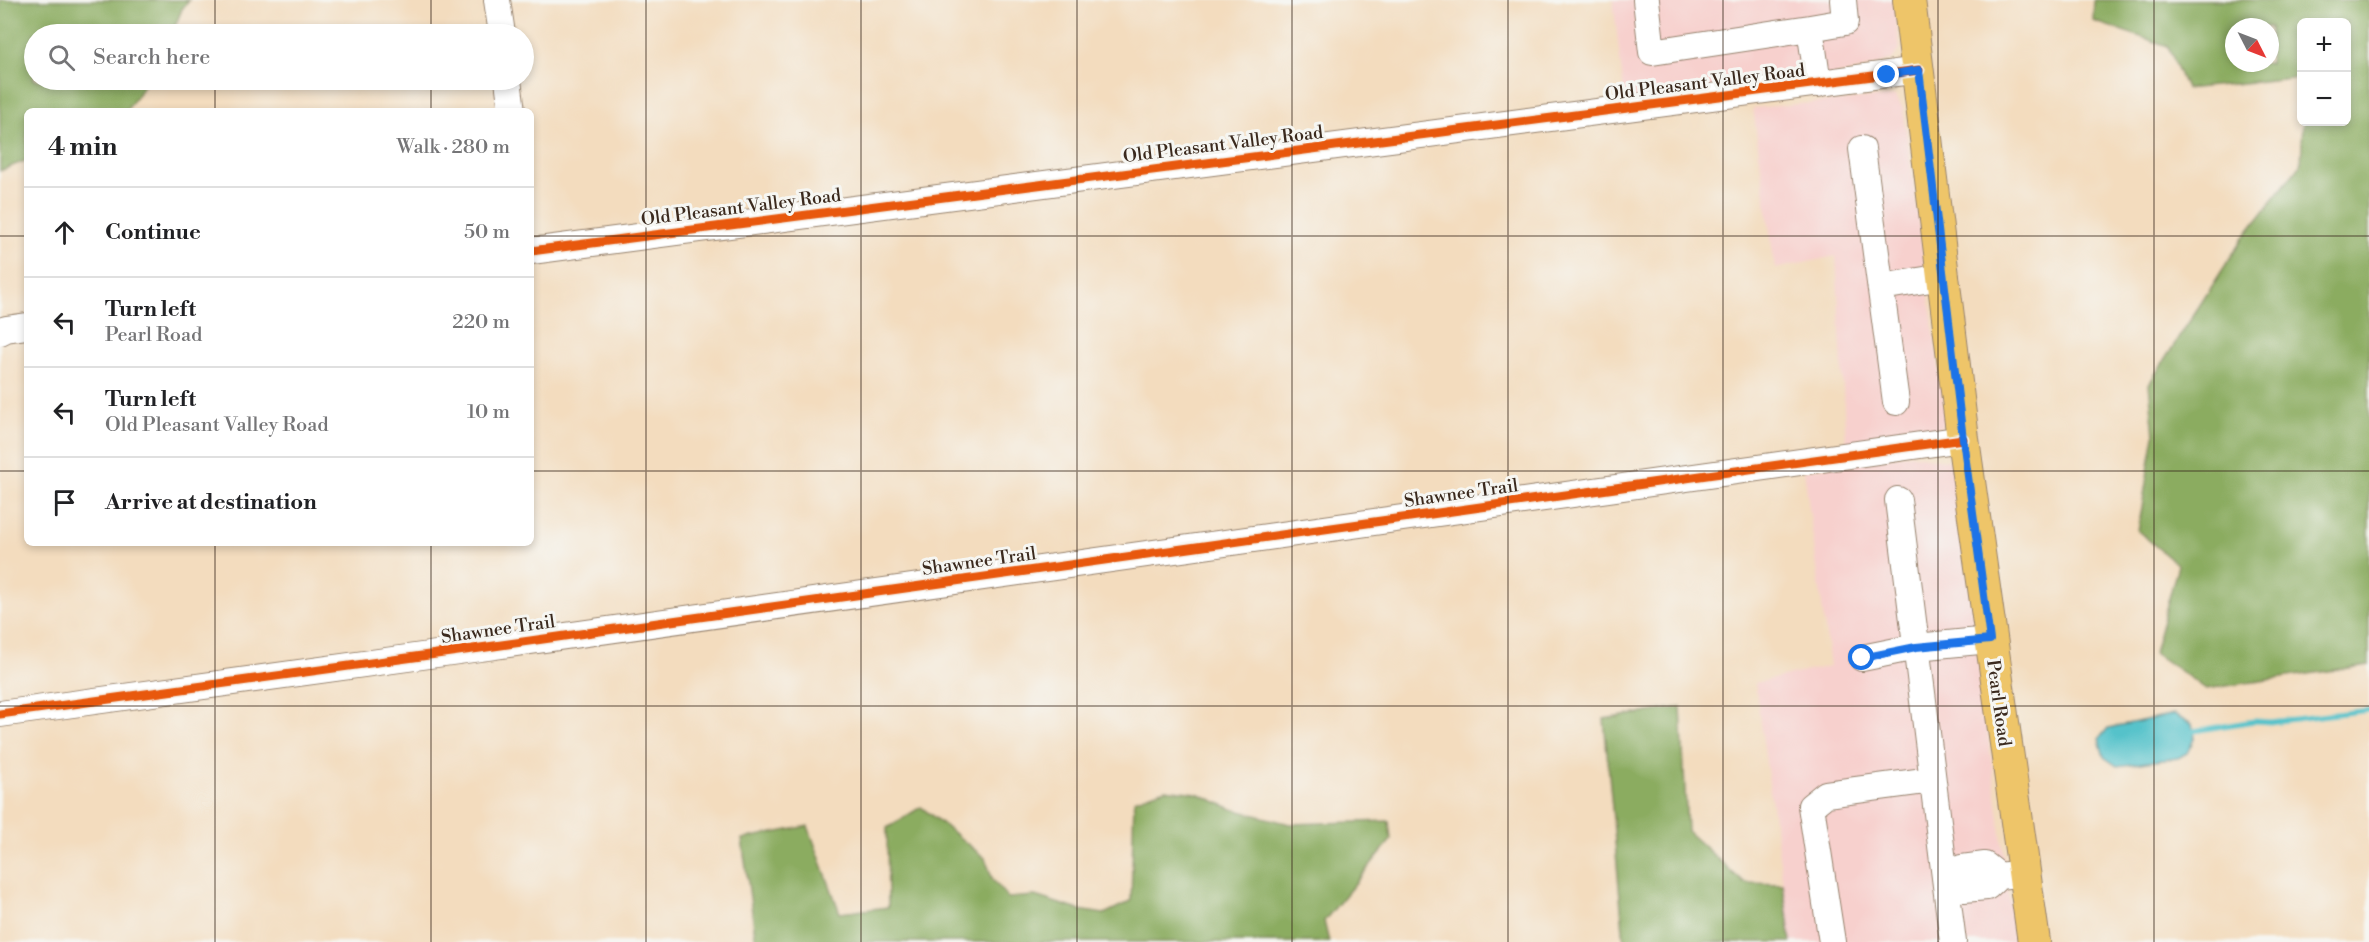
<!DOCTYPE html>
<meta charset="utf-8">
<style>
body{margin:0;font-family:"Libre Bodoni",serif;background:#f6f6f6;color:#202124}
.controls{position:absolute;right:18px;top:18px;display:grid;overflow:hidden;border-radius:9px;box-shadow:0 3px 9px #0003}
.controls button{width:54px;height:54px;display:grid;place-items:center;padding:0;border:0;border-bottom:2px solid #e0e0e0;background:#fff;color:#202124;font:30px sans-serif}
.compass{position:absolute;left:2225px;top:18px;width:54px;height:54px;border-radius:50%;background:#fff;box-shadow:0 3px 9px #0003;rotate:132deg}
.stop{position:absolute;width:18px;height:18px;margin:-14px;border:4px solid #1a73e8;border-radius:50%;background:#fff}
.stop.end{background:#1a73e8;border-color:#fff;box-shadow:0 2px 6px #0008}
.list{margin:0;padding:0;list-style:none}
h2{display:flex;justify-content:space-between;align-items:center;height:78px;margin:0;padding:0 24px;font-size:26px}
h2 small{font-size:20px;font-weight:400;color:#757577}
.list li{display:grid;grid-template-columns:39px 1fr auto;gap:18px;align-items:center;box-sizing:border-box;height:90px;padding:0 24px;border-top:2px solid #e0e0e0}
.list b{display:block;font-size:22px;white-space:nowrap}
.list p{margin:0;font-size:20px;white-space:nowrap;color:#757577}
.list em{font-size:20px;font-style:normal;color:#757577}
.icon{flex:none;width:33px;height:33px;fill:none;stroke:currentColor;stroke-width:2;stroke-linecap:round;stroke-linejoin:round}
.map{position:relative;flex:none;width:2369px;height:942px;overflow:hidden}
.search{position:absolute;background:#fff;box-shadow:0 3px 9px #0003;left:24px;top:24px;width:510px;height:66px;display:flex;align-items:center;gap:15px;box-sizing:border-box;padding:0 21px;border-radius:33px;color:#757577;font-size:22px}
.panel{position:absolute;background:#fff;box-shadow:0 3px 9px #0003;left:24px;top:108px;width:510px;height:438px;border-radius:9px}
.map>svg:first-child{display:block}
</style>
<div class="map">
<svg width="2369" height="942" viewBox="0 0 2369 942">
<rect width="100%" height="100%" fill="#f6f6f2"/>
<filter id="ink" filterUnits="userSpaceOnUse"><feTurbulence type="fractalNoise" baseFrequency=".0167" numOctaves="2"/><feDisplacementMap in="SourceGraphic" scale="12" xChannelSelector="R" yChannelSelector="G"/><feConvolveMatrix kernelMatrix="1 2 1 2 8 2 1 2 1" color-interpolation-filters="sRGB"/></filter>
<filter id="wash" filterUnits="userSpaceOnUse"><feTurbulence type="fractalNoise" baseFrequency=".008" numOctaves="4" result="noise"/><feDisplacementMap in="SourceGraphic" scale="24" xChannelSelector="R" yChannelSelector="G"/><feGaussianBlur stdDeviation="1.35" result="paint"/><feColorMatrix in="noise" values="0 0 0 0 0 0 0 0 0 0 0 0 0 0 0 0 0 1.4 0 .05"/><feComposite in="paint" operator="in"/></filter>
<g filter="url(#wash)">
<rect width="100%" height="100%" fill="#f3dcbe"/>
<path fill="#f7d0cd" d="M1613 0H1893L1900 48 1892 60 1861 70 1627 118Z
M1895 96 1903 108 1946 419 1941 427 1903 436 1846 444 1836 256 1775 269 1753 108Z
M1910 454 1950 461 1956 487 2015 942H1791L1755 683 1830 666 1804 470Z"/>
<path fill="#8bac60" stroke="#636b3f" stroke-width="1.5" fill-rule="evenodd" d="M0 0H189L182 9 172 34H34V80H148L126 111H27V160L0 171Z
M2094 0H2369V665L2206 689 2154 653 2178 565 2138 531 2154 435 2149 384 2243 238 2301 164 2303 122H2346V22H2302L2301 77 2186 89 2168 46 2093 21ZM2234 27H2270V63H2234Z
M1681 707 1687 831 1744 883 1783 884 1791 942H1624L1604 719Z
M1165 789 1197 793 1232 809 1290 824 1389 821 1391 840 1324 921 1329 942H756L742 839 808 826 840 913 888 907 887 828 921 807 985 858 993 880 1008 898 1035 896 1079 910 1104 914 1131 901 1134 800Z"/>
<path fill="#54c2ca" stroke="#487674" stroke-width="1.5" d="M2174 714 2192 724 2195 737 2187 753 2178 758 2117 766 2104 757 2099 739 2108 728Z"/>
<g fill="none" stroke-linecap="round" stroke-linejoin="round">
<path stroke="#54c2ca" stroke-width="5" d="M2193 731 2254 721 2270 722 2369 710"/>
</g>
</g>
<g filter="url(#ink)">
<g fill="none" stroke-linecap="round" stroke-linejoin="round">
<defs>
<path id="minor" d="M497 0 502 34
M1646 0 1652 52 1810 28 1818 84
M1810 28 1845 22 1843 0
M508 80 512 111
M1862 149 1896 402
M531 251 1919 70
M1881 287 1943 277
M0 332 6 329 27 326
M1898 500 1953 942
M1862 658 1916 647 1990 640
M0 714 480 648 1963 439
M1999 876 1985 865 1962 868 1953 879 1964 889 1987 887 1999 876 2024 873
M1832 942 1811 806 1826 794 1932 780"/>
<path id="major" d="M1909 0 1963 439 2034 942"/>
</defs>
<use href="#minor" stroke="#97836e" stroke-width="28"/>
<use href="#major" stroke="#97836e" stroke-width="34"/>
<use href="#minor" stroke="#fff" stroke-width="26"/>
<use href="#major" stroke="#eec569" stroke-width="32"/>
<defs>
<path id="cycleway" d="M531 251 1919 70
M0 714 480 648 1963 439"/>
</defs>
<use href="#cycleway" stroke="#f6f6f2" stroke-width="13"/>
<use href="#cycleway" stroke="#e8590c" stroke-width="9"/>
</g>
</g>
<g fill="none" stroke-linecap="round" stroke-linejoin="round" filter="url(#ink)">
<path stroke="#1a73e8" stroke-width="8" d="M1862 658 1916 647 1990 640 1963 439 1919 70 1887 75"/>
</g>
<path fill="none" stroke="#3b2a1e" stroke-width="1.5" stroke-opacity="0.55" d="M215 0V34M431 0V34M646 0V942M861 0V942M1077 0V942M1292 0V942M1508 0V942M1723 0V942M1938 0V942M2154 0V942M215 80V111M431 80V111M0 236H27M531 236H2369M0 471H27M531 471H2369M215 543V942M431 543V942M0 706H2369"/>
<g text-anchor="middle" stroke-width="6" stroke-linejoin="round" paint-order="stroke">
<g font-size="18" fill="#3b2a1e" stroke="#f6f6f2">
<text transform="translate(1705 82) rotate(-7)" y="6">Old Pleasant Valley Road</text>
<text transform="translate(1223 144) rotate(-7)" y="6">Old Pleasant Valley Road</text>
<text transform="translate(741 207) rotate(-7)" y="6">Old Pleasant Valley Road</text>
<text transform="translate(1461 493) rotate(-8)" y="6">Shawnee Trail</text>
<text transform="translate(979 561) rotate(-8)" y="6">Shawnee Trail</text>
<text transform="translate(498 629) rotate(-8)" y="6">Shawnee Trail</text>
<text transform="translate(1999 703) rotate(82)" y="6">Pearl Road</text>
</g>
</g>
</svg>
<div class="controls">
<button>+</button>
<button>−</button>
</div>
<svg class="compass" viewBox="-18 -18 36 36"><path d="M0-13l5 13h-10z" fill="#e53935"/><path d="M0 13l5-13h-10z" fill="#757577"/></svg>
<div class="stop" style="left:1862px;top:658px"></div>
<div class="stop end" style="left:1887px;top:75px"></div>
<div class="search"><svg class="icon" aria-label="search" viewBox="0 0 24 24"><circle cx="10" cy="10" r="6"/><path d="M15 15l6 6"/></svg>Search here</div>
<section class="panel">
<h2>4 min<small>Walk · 280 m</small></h2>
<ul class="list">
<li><svg class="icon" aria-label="ahead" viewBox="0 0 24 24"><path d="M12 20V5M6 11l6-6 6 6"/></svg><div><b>Continue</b></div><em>50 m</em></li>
<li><svg class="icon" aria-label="left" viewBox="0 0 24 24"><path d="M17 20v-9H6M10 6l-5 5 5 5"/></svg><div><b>Turn left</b><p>Pearl Road</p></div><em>220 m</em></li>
<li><svg class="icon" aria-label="left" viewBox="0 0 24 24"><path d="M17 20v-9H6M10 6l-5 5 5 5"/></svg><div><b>Turn left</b><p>Old Pleasant Valley Road</p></div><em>10 m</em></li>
<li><svg class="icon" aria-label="arrive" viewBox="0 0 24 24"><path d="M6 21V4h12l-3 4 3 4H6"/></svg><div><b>Arrive at destination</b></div></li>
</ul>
</section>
</div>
